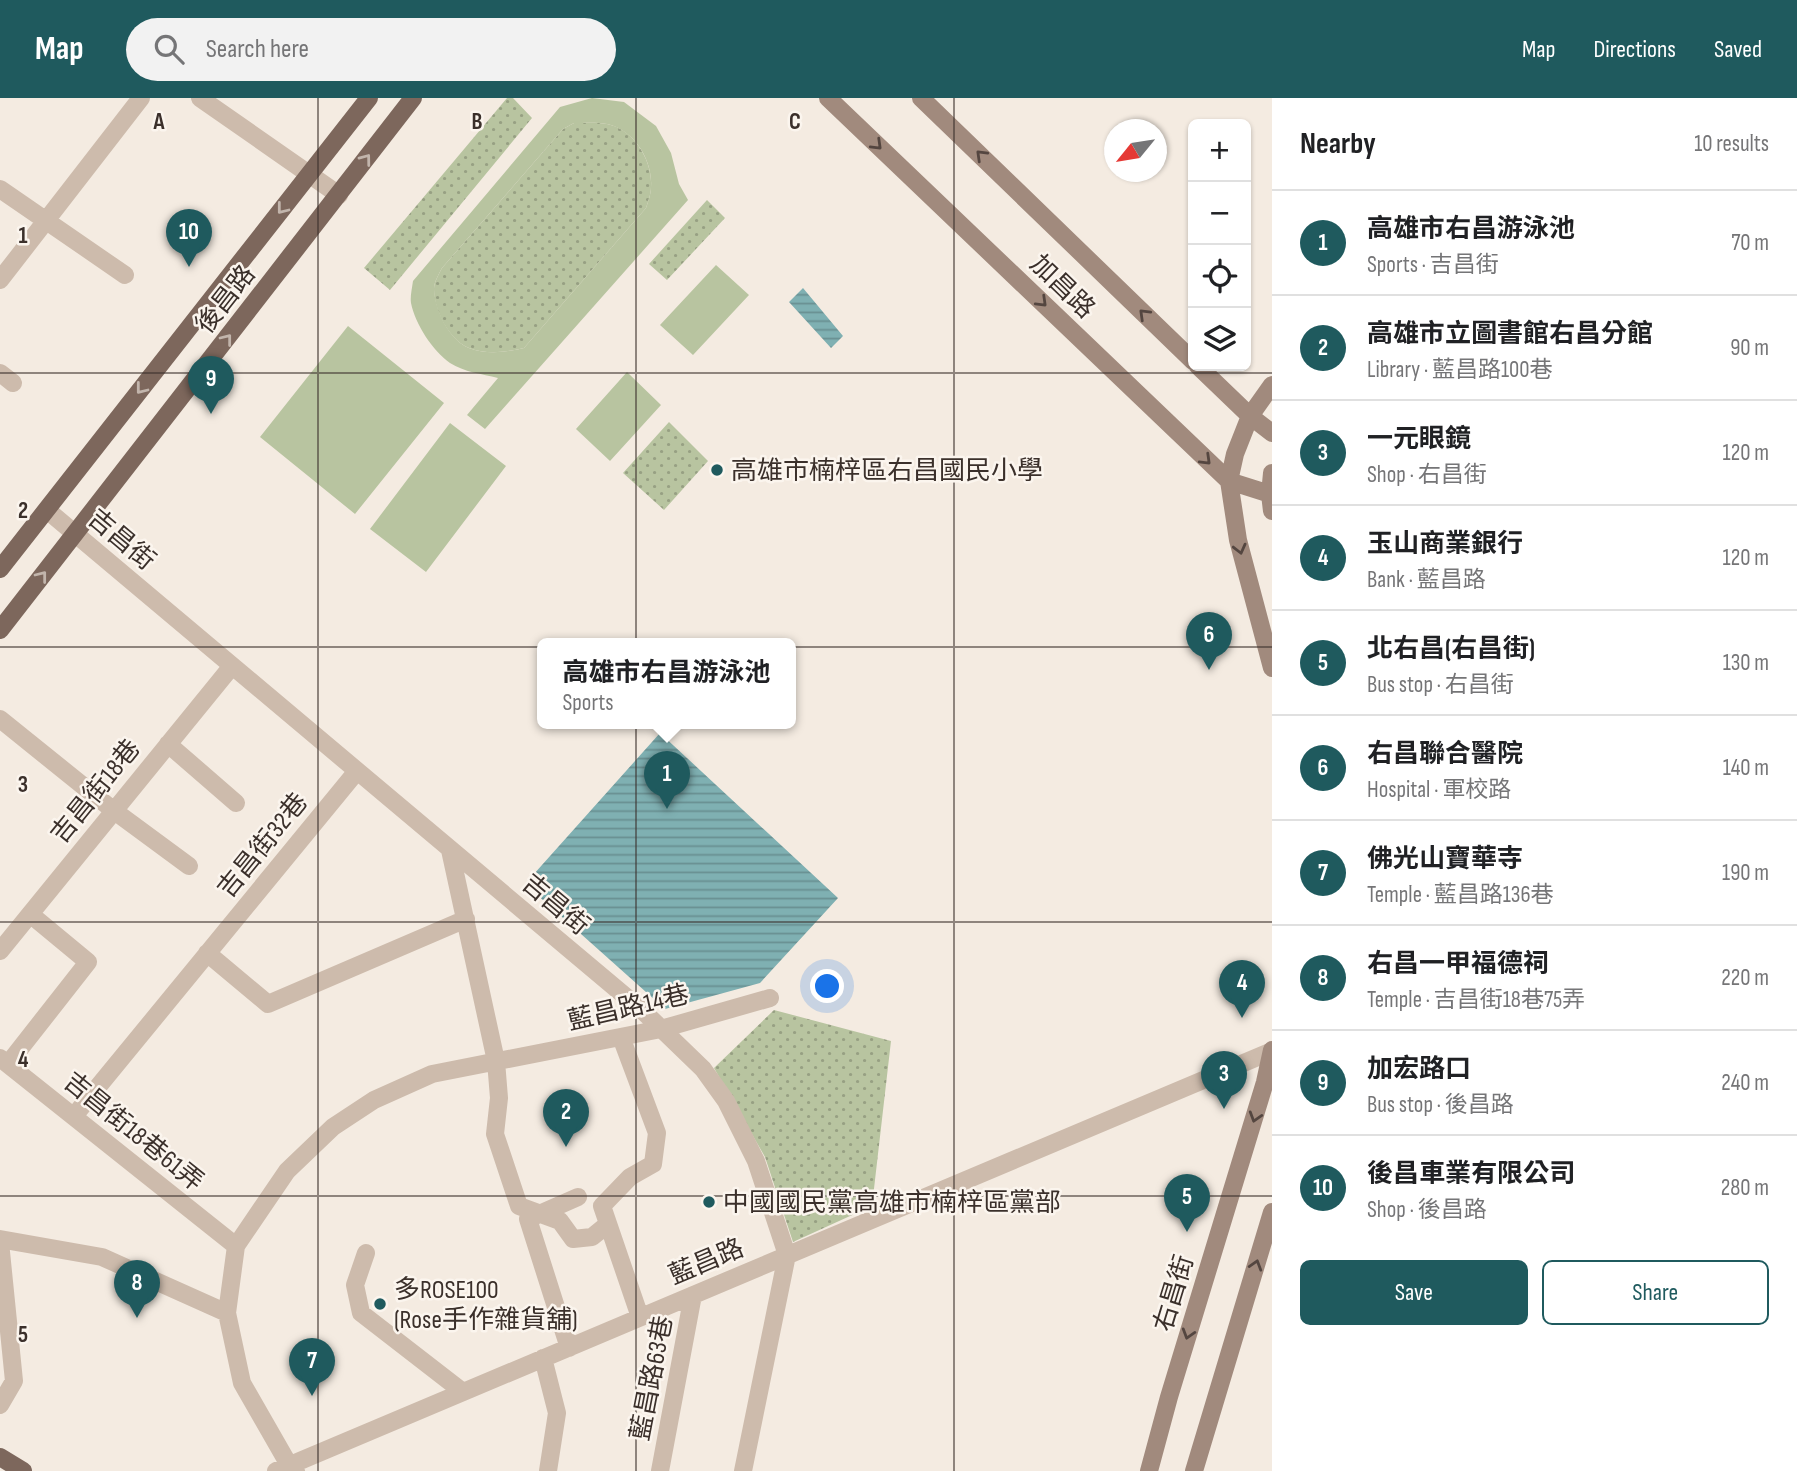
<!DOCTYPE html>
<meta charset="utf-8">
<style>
body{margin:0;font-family:"Sofia Sans Condensed","Noto Sans TC",sans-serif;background:#f2f2f2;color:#202124}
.controls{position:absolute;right:21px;top:21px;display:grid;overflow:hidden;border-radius:10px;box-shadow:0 2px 5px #0004}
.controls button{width:63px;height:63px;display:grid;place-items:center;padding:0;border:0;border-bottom:2px solid #e0e0e0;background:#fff;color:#202124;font:35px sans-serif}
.compass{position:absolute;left:1104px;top:21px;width:63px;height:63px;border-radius:50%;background:#fff;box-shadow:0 2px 5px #0004;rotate:240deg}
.you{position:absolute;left:828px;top:889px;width:24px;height:24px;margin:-18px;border:5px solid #fff;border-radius:50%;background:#1a73e8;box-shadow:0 0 0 10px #1a73e833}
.badge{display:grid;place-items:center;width:46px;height:46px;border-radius:50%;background:#1f5a5e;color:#fff;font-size:23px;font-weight:700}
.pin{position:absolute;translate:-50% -58px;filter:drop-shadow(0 2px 4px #0008)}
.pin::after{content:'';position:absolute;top:37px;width:24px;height:21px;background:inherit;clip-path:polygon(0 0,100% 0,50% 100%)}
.popup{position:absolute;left:537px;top:540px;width:259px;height:91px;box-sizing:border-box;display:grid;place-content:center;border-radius:10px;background:#fff;filter:drop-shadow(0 2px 5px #0005);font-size:23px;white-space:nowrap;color:#757577}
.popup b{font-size:26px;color:#202124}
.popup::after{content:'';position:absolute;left:50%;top:100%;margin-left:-14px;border:14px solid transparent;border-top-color:#fff}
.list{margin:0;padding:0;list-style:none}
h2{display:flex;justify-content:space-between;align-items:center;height:91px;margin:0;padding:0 28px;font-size:30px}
h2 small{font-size:23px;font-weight:400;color:#757577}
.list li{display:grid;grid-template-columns:46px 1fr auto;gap:21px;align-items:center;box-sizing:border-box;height:105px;padding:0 28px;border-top:2px solid #e0e0e0}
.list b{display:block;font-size:26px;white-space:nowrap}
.list p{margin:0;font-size:23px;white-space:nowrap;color:#757577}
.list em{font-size:23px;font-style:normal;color:#757577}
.actions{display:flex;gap:14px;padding:21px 28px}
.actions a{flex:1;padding:16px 0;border:2px solid #1f5a5e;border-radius:10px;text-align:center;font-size:24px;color:#1f5a5e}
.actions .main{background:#1f5a5e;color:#fff}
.icon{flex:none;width:38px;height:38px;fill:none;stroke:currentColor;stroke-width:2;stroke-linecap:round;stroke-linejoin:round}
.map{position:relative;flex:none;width:1272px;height:1373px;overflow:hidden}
header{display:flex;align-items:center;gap:42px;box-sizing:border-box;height:98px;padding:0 35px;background:#1f5a5e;color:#fff}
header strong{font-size:33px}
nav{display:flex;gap:38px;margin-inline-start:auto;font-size:24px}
.search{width:490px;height:63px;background:#f2f2f2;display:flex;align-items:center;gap:18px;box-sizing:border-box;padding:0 24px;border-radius:38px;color:#757577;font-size:26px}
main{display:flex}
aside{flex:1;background:#fff}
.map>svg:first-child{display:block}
</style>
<header>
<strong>Map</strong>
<div class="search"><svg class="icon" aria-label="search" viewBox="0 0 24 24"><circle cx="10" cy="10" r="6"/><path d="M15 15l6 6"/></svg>Search here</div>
<nav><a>Map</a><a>Directions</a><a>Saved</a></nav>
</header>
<main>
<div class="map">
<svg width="1272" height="1373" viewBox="0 0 1272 1373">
<defs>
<pattern id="green-dots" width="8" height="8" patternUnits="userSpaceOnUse" patternTransform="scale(1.75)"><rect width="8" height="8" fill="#b8c4a0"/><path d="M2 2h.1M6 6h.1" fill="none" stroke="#97a083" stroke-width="1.8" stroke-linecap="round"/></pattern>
<pattern id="water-rules" width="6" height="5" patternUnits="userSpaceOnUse" patternTransform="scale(1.75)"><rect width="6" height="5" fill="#7fb0b2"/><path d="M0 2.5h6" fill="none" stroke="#699091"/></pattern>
</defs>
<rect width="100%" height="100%" fill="#f4ebe1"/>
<path fill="url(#green-dots)" d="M507 0H513L532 20 390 192 364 170Z
M574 25C584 25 597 24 607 26 634 31 653 63 651 89 651 96 648 104 646 110L524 250C507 254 487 257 469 250 449 242 434 212 434 191 434 184 439 176 442 170L563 31Z
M707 102 725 120 667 182 649 166Z
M669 324 708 363 664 412 623 375Z
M774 912 891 943 872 1108 793 1144 765 1059 714 970Z"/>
<path fill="#b8c4a0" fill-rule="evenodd" d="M592 0 624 4 656 28 671 55 679 86 688 102 485 331 467 317 498 280C482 276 464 274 450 265 433 253 415 226 411 205 410 199 412 190 413 183L560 9ZM574 25C584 25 597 24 607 26 634 32 653 62 651 89 651 96 648 104 646 110L524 250C507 254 487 257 469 250 449 242 435 212 434 191 434 184 439 176 442 170L563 31Z
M716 167 749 197 693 257 660 227Z
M348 228 444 305 355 416 260 339Z
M627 274 661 307 610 363 576 331Z
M450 325 506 368 426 474 370 431Z"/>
<path fill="url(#water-rules)" d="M803 190 843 238 831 250 789 204Z
M660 635 838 800 760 885 665 911 525 786Z"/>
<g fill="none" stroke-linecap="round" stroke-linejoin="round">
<path stroke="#cdbbac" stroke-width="18" d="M200 0 339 97
M0 91 125 177
M0 182 141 0
M0 275 13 285
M47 412 644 914 703 971 726 1003 756 1063 787 1157 743 1373
M0 621 113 712 189 768
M168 646 236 705
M450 752 496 963 499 1000 495 1036 519 1108 560 1123 573 1141 592 1139 608 1126
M0 853 232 568
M207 855 268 906 466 821
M621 939 657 1035 653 1066 630 1079 602 1108 640 1219
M0 960 236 1148
M8 966 88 864 30 816
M74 1018 357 673
M0 1141 102 1159 227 1215
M0 1144 14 1283 0 1307
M366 1155 355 1187 361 1215 463 1294
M569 1250 528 1121 578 1099
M543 1260 557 1315 548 1373
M276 1373 1272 953
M296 1373 289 1367 242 1285 227 1215 236 1148 287 1073 333 1029 374 1002 432 976 661 931 770 900
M660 1373 693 1197"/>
<path stroke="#a18a7d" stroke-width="18" d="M828 0 1229 383 1270 396
M921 0 1193 263
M1198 268 1250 318 1272 335
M1272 287 1250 318 1235 356 1229 383 1238 442 1272 570
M1272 375 1270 396 1272 413
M1149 1373 1169 1299 1265 984 1272 952
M1194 1373 1272 1114"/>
<path stroke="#7d675c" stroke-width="18" d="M0 471 369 0
M0 532 413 0
M0 1359 23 1373"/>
</g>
<defs><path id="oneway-chevron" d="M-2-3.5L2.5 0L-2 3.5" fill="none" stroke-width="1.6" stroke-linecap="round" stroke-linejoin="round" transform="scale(1.75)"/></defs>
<g stroke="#544640">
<use href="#oneway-chevron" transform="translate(877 47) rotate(44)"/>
<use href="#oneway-chevron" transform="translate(981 57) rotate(-136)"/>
<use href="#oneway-chevron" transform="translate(1042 204) rotate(44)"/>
<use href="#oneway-chevron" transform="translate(1144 216) rotate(-136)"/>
<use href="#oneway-chevron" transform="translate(1206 362) rotate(44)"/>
<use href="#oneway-chevron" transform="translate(1240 451) rotate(76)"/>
<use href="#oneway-chevron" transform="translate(1255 1019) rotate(107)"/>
<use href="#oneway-chevron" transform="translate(1256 1167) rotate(-73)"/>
<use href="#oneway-chevron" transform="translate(1188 1236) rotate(107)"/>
</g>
<g stroke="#c2b5ac">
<use href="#oneway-chevron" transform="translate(366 61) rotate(-53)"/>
<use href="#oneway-chevron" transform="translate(282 111) rotate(128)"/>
<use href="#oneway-chevron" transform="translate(227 241) rotate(-52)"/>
<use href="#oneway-chevron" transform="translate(141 291) rotate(128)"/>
<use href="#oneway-chevron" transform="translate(42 478) rotate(-52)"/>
</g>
<path fill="none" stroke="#3b302b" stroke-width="2" stroke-opacity="0.55" d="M318 0V1373M636 0V1373M954 0V1373M0 275H1272M0 549H1272M0 824H1272M0 1098H1272"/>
<g fill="#1f5a5e" stroke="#fbf5ee" stroke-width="2.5">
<circle cx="717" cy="372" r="7"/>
<circle cx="709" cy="1104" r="7"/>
<circle cx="380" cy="1206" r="7"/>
</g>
<g text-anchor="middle" stroke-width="5" stroke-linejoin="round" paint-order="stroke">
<g font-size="26" fill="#3b302b" stroke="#fbf5ee">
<text transform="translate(1063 188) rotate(44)" y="9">加昌路</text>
<text transform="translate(225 201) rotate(-52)" y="9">後昌路</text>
<text transform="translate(122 441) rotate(40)" y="9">吉昌街</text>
<text transform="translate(95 693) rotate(-51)" y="9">吉昌街18巷</text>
<text transform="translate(262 747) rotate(-51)" y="9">吉昌街32巷</text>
<text transform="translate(556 806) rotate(40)" y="9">吉昌街</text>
<text transform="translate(628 909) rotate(-13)" y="9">藍昌路14巷</text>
<text transform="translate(134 1033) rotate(39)" y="9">吉昌街18巷61弄</text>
<text transform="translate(706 1163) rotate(-23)" y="9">藍昌路</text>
<text transform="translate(1173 1195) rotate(-73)" y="9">右昌街</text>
<text transform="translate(651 1280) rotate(-79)" y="9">藍昌路63巷</text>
</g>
<g font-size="26" fill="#3b302b" stroke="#fbf5ee" text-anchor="start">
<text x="731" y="381">高雄市楠梓區右昌國民小學</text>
<text x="723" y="1113">中國國民黨高雄市楠梓區黨部</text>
<text x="394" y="1200">多ROSE100<tspan x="394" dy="30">(Rose手作雜貨舖)</tspan></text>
</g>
</g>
<g font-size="23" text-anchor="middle" font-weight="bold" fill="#3b302b" stroke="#fbf5ee" stroke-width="5" stroke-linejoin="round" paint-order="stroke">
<text x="159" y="31">A</text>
<text x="477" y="31">B</text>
<text x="795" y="31">C</text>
<text x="23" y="145">1</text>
<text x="23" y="420">2</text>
<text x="23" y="694">3</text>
<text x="23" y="969">4</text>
<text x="23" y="1244">5</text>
</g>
</svg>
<div class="controls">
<button>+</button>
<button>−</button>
<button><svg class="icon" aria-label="locate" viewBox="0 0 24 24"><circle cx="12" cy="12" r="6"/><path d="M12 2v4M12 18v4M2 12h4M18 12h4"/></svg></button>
<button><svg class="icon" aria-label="layers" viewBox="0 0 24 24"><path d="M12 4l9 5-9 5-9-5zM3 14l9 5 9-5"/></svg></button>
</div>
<svg class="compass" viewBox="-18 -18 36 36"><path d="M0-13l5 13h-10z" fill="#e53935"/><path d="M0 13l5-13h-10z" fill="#757577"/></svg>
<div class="you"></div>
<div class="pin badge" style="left:667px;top:711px">1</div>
<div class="popup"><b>高雄市右昌游泳池</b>Sports</div>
<div class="pin badge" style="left:566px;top:1049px">2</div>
<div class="pin badge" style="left:1224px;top:1011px">3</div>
<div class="pin badge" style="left:1242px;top:920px">4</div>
<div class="pin badge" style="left:1187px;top:1134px">5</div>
<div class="pin badge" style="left:1209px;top:572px">6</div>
<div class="pin badge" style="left:312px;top:1298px">7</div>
<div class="pin badge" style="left:137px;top:1220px">8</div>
<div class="pin badge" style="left:211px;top:316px">9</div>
<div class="pin badge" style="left:189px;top:169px">10</div>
</div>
<aside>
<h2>Nearby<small>10 results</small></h2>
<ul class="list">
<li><span class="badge">1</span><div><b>高雄市右昌游泳池</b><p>Sports · 吉昌街</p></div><em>70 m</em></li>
<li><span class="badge">2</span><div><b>高雄市立圖書館右昌分館</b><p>Library · 藍昌路100巷</p></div><em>90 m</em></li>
<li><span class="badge">3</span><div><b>一元眼鏡</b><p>Shop · 右昌街</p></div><em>120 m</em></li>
<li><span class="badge">4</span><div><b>玉山商業銀行</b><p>Bank · 藍昌路</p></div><em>120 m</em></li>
<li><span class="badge">5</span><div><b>北右昌(右昌街)</b><p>Bus stop · 右昌街</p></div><em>130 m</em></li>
<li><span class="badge">6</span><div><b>右昌聯合醫院</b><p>Hospital · 軍校路</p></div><em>140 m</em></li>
<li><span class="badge">7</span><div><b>佛光山寶華寺</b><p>Temple · 藍昌路136巷</p></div><em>190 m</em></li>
<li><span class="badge">8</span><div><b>右昌一甲福德祠</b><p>Temple · 吉昌街18巷75弄</p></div><em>220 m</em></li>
<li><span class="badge">9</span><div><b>加宏路口</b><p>Bus stop · 後昌路</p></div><em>240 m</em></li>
<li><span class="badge">10</span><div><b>後昌車業有限公司</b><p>Shop · 後昌路</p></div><em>280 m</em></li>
</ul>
<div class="actions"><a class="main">Save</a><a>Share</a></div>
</aside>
</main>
